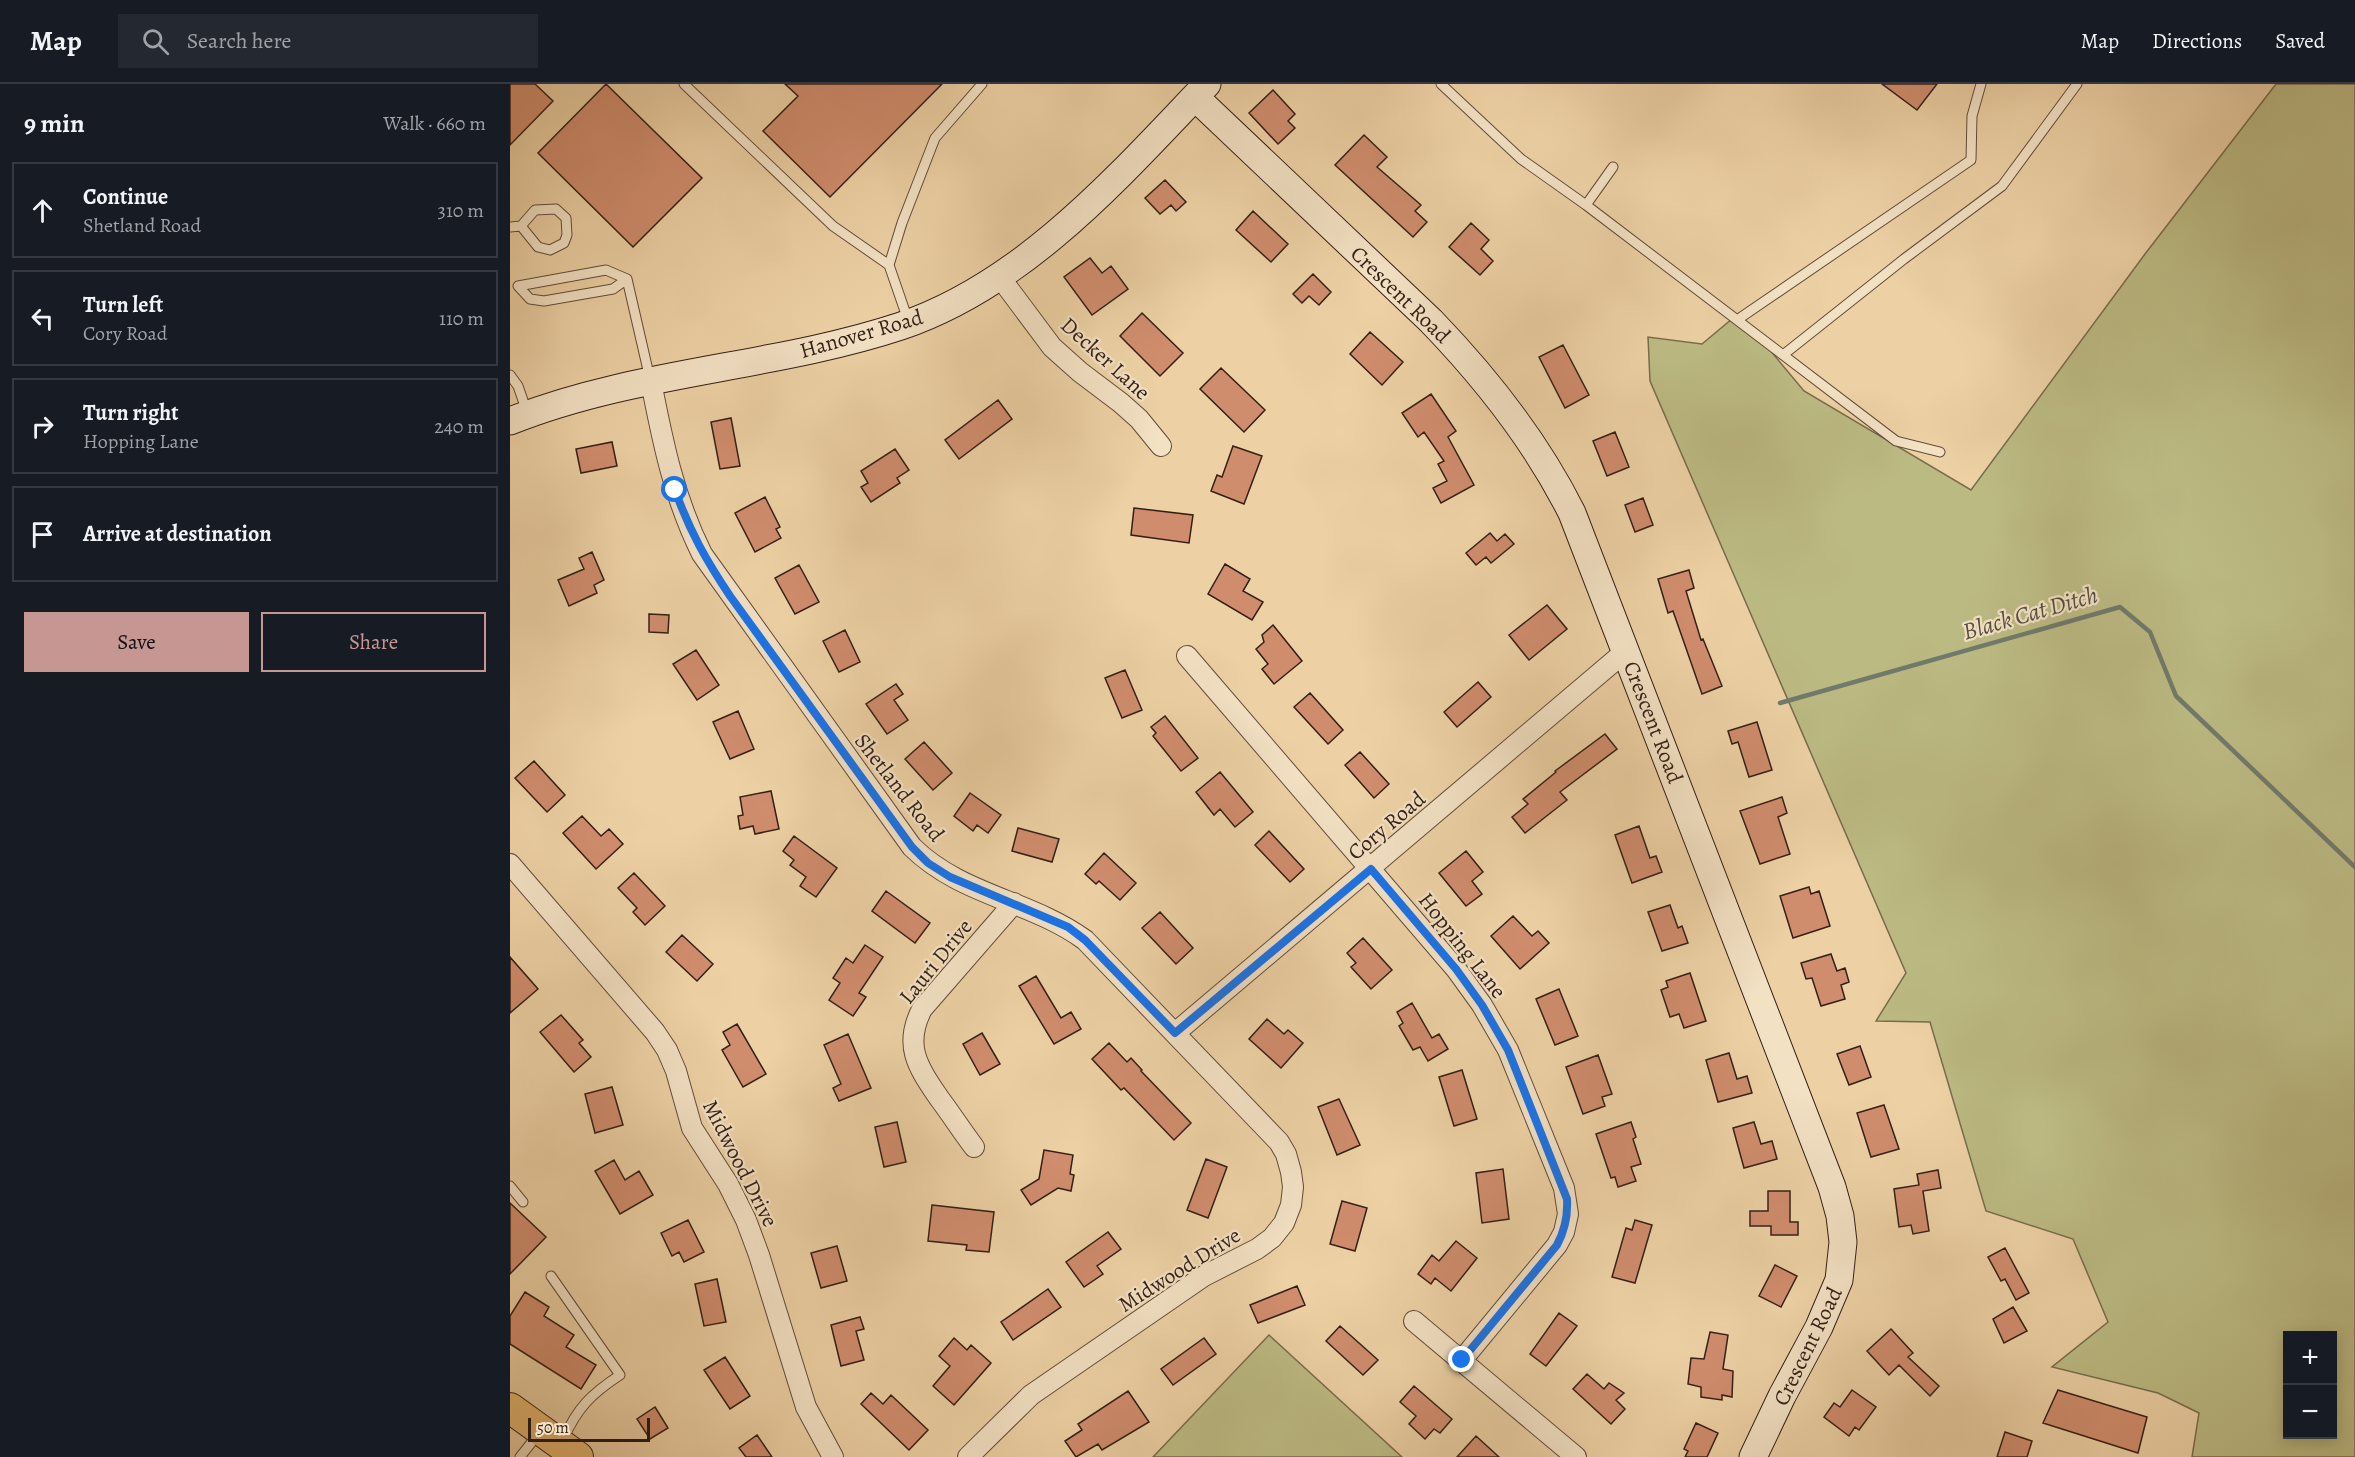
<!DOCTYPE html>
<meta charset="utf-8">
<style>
body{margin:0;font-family:Alegreya,serif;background:#242831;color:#f1f3f6}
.controls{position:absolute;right:18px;bottom:18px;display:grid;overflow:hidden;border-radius:0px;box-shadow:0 3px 15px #0003}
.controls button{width:54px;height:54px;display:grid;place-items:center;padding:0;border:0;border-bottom:2px solid #363941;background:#171b24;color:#f1f3f6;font:30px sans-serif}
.scale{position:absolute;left:18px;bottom:15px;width:122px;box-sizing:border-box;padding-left:6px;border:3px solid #341f16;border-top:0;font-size:16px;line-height:21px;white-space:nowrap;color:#341f16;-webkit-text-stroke:4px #f3e1c4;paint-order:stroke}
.stop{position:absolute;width:18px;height:18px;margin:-14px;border:4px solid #1a73e8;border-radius:50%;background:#fff}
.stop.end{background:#1a73e8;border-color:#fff;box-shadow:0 2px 6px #0008}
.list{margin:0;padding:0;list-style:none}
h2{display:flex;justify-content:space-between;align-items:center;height:78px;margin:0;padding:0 24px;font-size:26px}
h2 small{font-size:20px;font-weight:400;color:#9ea1a6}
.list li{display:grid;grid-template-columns:39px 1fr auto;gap:18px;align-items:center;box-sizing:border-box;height:96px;margin:0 12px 12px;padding:0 12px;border:2px solid #363941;border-radius:0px}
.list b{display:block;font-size:22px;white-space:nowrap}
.list p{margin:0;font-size:20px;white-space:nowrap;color:#9ea1a6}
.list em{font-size:20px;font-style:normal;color:#9ea1a6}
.actions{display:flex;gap:12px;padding:18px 24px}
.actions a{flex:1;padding:14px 0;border:2px solid #c59692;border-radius:0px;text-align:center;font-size:21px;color:#c59692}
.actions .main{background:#c59692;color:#111}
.icon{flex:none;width:33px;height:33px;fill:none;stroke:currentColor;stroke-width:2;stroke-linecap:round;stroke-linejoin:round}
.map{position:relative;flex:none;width:1845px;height:1373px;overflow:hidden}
header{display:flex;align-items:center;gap:36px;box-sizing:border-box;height:84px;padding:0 30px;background:#171b24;border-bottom:2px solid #363941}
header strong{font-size:28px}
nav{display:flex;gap:33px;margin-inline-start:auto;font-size:21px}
.search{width:420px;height:54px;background:#242831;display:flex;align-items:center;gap:15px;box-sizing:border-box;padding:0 21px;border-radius:0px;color:#9ea1a6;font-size:22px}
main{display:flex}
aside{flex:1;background:#171b24}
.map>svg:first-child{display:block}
</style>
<header>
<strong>Map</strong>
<div class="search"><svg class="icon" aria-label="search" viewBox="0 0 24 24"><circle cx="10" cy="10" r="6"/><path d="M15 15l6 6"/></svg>Search here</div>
<nav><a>Map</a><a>Directions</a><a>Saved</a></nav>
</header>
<main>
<aside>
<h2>9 min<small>Walk · 660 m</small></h2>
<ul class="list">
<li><svg class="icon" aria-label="ahead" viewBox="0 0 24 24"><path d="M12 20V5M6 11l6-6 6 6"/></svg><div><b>Continue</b><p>Shetland Road</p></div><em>310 m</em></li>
<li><svg class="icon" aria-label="left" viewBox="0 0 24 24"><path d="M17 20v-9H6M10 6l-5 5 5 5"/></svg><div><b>Turn left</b><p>Cory Road</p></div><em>110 m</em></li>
<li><svg class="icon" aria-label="right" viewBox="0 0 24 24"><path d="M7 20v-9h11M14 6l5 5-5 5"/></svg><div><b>Turn right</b><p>Hopping Lane</p></div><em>240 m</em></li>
<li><svg class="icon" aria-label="arrive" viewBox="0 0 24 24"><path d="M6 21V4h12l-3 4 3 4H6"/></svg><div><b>Arrive at destination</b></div></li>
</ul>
<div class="actions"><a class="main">Save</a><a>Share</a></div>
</aside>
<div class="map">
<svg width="1845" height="1373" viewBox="0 0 1845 1373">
<rect width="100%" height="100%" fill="#edd1a5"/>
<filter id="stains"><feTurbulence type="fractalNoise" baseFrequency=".00333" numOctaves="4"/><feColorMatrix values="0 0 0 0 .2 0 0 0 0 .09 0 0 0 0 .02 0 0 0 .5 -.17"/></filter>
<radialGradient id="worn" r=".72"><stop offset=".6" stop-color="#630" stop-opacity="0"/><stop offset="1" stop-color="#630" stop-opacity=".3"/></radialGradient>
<path fill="#bcba83" stroke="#786c4c" stroke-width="1.5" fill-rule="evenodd" d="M1766 0H1845V1373H1682L1689 1329 1648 1309 1542 1283 1598 1238 1563 1155 1476 1127 1420 938 1366 937 1396 889 1140 297 1138 253 1192 260 1229 229 1294 307 1461 406 1635 170ZM1778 1252H1822V1350H1778Z
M759 1251 892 1373H643Z"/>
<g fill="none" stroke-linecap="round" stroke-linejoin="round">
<path stroke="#717a6b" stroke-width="4.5" d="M1270 619 1610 523 1640 548 1666 612 1845 783"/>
</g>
<path fill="#d08d6e" stroke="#341f16" stroke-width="1.5" d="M0 0H25L43 17 0 61Z
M96 0 192 94 123 163 28 69Z
M275 0H432L320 113 253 47 288 12Z
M1372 0H1427L1407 26Z
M763 6 785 30 778 37 785 44 768 60 739 29Z
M854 51 877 73 867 83 911 121 905 127 917 138 903 153 825 81Z
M655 96 676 118 666 127 661 121 650 130 635 114Z
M743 127 778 160 761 178 726 146Z
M961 139 979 156 971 165 983 177 970 191 939 163Z
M580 174 592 189 601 182 618 205 582 231 554 193Z
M803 190 821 208 809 221 799 212 792 219 783 210Z
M632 229 673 269 650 292 610 252Z
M860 248 893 278 872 301 840 270Z
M1053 261 1079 311 1055 324 1029 273Z
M711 284 755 326 734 348 690 305Z
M921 310 946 347 938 353 964 401 931 419 923 404 937 397 928 380 934 377 914 348 908 353 892 329Z
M488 316 502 335 449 375 435 356Z
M221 334 230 382 210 385 201 338Z
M1105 348 1119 383 1097 392 1083 357Z
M102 358 107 382 71 389 66 365Z
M723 362 752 372 734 420 701 407 707 391 712 393Z
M385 365 399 386 387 394 390 399 361 418 351 403 358 399 351 387Z
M255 413 270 443 266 445 271 454 245 468 225 429Z
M1133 414 1143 441 1125 448 1115 421Z
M624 424 683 431 679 459 621 451Z
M980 449 987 457 995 450 1004 460 981 479 976 473 966 481 956 469Z
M82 468 94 496 84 501 87 509 59 522 48 496 74 485 69 474Z
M715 480 740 495 733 507 753 518 742 536 698 510Z
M289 481 309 518 285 530 265 494Z
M1179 486 1184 504 1176 507 1191 556 1193 555 1212 602 1192 610 1163 527 1158 529 1148 495Z
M1037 521 1057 545 1019 576 999 551Z
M139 530 159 531 158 549 139 548Z
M763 541 792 577 764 600 752 585 758 580 746 565 754 558 752 551Z
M335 546 350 578 329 588 313 557Z
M186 566 209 601 187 616 163 580Z
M615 586 632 626 612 634 595 594Z
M968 598 981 613 947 643 934 628Z
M386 600 393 610 384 616 398 636 377 650 356 620Z
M800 609 833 646 818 660 784 623Z
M228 627 244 665 220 675 203 638Z
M655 632 688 674 671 687 643 652 646 649 641 643Z
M1247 638 1262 686 1239 693 1228 658 1222 660 1218 647Z
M1095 650 1107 665 1050 708 1057 716 1015 749 1002 733 1018 720 1013 715 1046 688 1045 687Z
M414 658 442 689 423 706 395 675Z
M850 668 879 700 864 714 835 681Z
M24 677 55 711 37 728 5 694Z
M710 688 743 728 725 743 710 725 704 731 686 708Z
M261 707 269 745 245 750 243 742 230 745 228 732 233 731 230 713Z
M460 709 491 731 478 749 467 741 463 747 444 732Z
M1272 713 1277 729 1268 733 1280 770 1250 780 1230 727Z
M72 732 91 752 99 745 113 760 86 785 53 749Z
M1129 742 1140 774 1146 772 1152 788 1122 799 1105 751Z
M508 744 549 755 542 778 502 767Z
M759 747 794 785 780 798 745 761Z
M284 752 327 784 306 813 290 802 296 793 280 781 284 776 273 767Z
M956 767 973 788 962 797 972 810 956 822 929 789Z
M594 769 626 799 610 816 589 797 586 800 575 790Z
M124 789 155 822 135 841 123 828 127 824 108 804Z
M1299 803 1301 810 1309 807 1320 842 1283 854 1270 812Z
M376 807 420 839 405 859 362 827Z
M1160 821 1168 844 1172 842 1178 859 1152 867 1138 828Z
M650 828 683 864 666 880 632 844Z
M1003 832 1022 852 1028 847 1039 859 1010 885 981 852Z
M172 851 203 880 187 897 156 868Z
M853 854 882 886 861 905 841 883 846 879 837 869Z
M355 861 373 873 349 909 356 913 343 932 319 916 330 899 323 894 336 874 343 879Z
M1321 870 1327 887 1335 884 1339 898 1331 901 1335 915 1311 922 1302 894 1296 895 1291 879Z
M0 873 28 905 0 929Z
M1180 889 1196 937 1174 944 1169 930 1160 933 1151 906 1158 903 1156 897Z
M526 892 551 934 561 928 571 945 544 960 509 902Z
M1049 905 1068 952 1045 961 1026 915Z
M902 919 922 954 929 950 938 965 918 977 910 963 903 966 889 942 893 939 887 928Z
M51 931 73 956 69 959 81 973 64 988 30 948Z
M757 935 774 950 778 946 793 959 771 984 739 955Z
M227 940 256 990 233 1003 212 966 220 961 213 948Z
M472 949 490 980 470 991 453 960Z
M338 950 361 1004 329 1017 323 1004 331 1000 314 961Z
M599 959 617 978 621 974 632 986 631 987 681 1039 664 1056 614 1004 611 1006 582 975Z
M1350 962 1361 993 1339 1001 1327 970Z
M1219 969 1227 995 1237 992 1242 1009 1208 1018 1196 976Z
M1088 971 1102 1010 1092 1013 1095 1022 1073 1030 1056 983Z
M952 986 967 1035 944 1042 929 993Z
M102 1003 113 1041 85 1049 75 1010Z
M829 1015 850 1061 827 1071 808 1023Z
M1374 1021 1389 1065 1361 1073 1347 1029Z
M387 1038 396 1078 374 1083 365 1043Z
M1121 1038 1126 1053 1123 1055 1131 1080 1121 1083 1126 1097 1108 1103 1105 1093 1101 1094 1086 1050Z
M1244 1038 1251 1060 1262 1057 1267 1075 1234 1084 1223 1044Z
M534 1066 563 1071 560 1090 564 1091 561 1107 548 1104 521 1121 511 1106 529 1095Z
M696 1075 717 1083 698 1134 677 1126Z
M104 1076 115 1096 129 1087 143 1111 110 1130 85 1087Z
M993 1085 999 1135 972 1139 966 1089Z
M1428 1086 1431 1104 1413 1107 1419 1147 1403 1150 1401 1141 1389 1143 1384 1105 1409 1101 1407 1090Z
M1258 1107H1280V1138H1288V1151H1261V1142H1240V1127H1258Z
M832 1117 857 1124 845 1167 820 1160Z
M0 1119 36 1153 0 1190Z
M422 1121 484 1128 479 1168 456 1166 457 1161 418 1157Z
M178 1136 194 1168 174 1178 169 1168 162 1172 151 1149Z
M1125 1136 1142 1141 1125 1199 1102 1193 1116 1144 1122 1146Z
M598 1148 611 1165 587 1182 593 1190 574 1203 556 1178Z
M946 1157 967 1174 941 1207 925 1194 921 1200 908 1190 922 1171 929 1177Z
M327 1162 337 1197 311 1204 301 1169Z
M1495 1164 1519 1209 1506 1216 1495 1195 1491 1197 1478 1173Z
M1265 1181 1287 1192 1271 1223 1249 1212Z
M207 1195 216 1238 194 1242 185 1200Z
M787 1202 795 1221 748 1239 740 1221Z
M538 1205 551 1223 503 1256 491 1238Z
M15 1208 39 1223 34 1232 64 1251 56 1263 86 1281 71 1305 0 1260V1232Z
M1503 1223 1517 1247 1494 1259 1483 1235Z
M1049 1229 1067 1242 1036 1282 1020 1270Z
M350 1233 354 1245 346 1247 354 1276 331 1282 321 1241Z
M830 1242 868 1276 853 1291 816 1257Z
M1381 1245 1403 1269 1398 1273 1429 1302 1420 1312 1389 1281 1379 1291 1357 1267Z
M1200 1248 1218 1251 1213 1285 1223 1287 1222 1313 1212 1311V1316L1191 1313V1303L1178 1300 1181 1274 1194 1275Z
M444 1254 457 1266 461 1261 481 1279 444 1321 423 1302 440 1282 429 1272Z
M694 1254 706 1270 663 1301 651 1285Z
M215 1273 240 1312 220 1325 194 1286Z
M1077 1290 1094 1305 1099 1299 1114 1309 1106 1316 1115 1325 1101 1340 1063 1305Z
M904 1302 942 1335 930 1349 924 1345 915 1355 899 1340 906 1332 890 1318Z
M1342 1306 1366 1323 1349 1346 1345 1343 1339 1352 1314 1333 1324 1319 1330 1323Z
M1548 1306 1637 1333 1628 1369 1533 1339Z
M618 1307 639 1338 592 1366 588 1360 566 1373 555 1357 572 1346 568 1340Z
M361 1309 373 1320 381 1311 418 1346 399 1366 351 1320Z
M145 1323 158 1344 140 1355 127 1335Z
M1186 1339 1208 1349 1197 1373H1175L1178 1367 1174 1365Z
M1495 1348 1522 1357 1517 1373H1487Z
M247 1351 262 1373H236L229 1364Z
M966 1352 989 1373H947Z"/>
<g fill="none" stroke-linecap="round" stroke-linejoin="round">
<defs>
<path id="lane" d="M174 0 323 142 379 181
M931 0 1011 75 1076 121 1386 357 1430 368
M1076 121 1103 83
M0 143 11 142 25 126 46 125 56 134 57 151 54 159 40 166 28 163 11 142
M96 186 117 195 103 205 34 217 20 215 8 202Z
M117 195 140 295
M398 236 379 181 392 139 425 54 472 0
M1227 236 1461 76 1462 32 1471 0
M1273 271 1394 175 1492 102 1567 0
M0 291 8 302 17 328
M0 1102 13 1118
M41 1192 110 1291C81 1310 67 1324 53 1356
M10 1373 29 1349"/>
<path id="street" d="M489 192 542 263 570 288 611 319 629 335 651 362
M141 298C153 359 164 414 192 470L402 763C452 812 520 816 575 856L769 1058 776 1070 781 1088 783 1103 781 1121 774 1139 762 1154 747 1165 694 1192 521 1311 458 1373
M677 572 946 885 972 921 998 966 1054 1104 1058 1130 1054 1148 1047 1161 952 1276
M0 780 145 948 157 966 166 987 182 1044 218 1100 236 1136 249 1171 296 1323 323 1373
M665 949 1116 567
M464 1063C452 1047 441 1030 429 1014 408 983 393 962 412 925L504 819
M904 1237 1066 1373"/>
<path id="secondary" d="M685 13 921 237C977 295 1026 357 1062 429L1322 1103 1330 1132 1333 1158 1329 1196 1309 1243 1272 1312 1243 1373
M0 337C125 287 264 284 391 242 515 200 609 92 697 0"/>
<path id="primary" d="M0 1324 68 1373"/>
</defs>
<use href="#lane" stroke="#624c3a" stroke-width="11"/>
<use href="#street" stroke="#624c3a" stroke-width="22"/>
<use href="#secondary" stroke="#341f16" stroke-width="29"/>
<use href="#primary" stroke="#341f16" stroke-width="32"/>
<use href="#lane" stroke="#f3e1c4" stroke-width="9"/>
<use href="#street" stroke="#f3e1c4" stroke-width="20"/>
<use href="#secondary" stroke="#f3e1c4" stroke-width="27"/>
<use href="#primary" stroke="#e6b872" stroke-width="30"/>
</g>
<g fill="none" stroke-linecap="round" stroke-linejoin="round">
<path stroke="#1a73e8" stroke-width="8" d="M165 406C180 448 196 476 220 512L402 763 418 779 440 793 558 843 575 856 665 949 861 785 946 885 972 921 998 966 1057 1115C1058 1132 1055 1146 1047 1161L952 1276"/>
</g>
<g text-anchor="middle" stroke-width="4.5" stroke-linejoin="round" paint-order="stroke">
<g font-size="22" fill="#341f16" stroke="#f3e1c4">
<text transform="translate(891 210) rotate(44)" y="8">Crescent Road</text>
<text transform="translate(351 249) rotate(-16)" y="8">Hanover Road</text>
<text transform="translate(596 274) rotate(42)" y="8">Decker Lane</text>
<text transform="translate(1144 638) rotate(69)" y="8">Crescent Road</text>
<text transform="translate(390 703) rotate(52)" y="8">Shetland Road</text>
<text transform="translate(876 741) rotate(-40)" y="8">Cory Road</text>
<text transform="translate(953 861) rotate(52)" y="8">Hopping Lane</text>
<text transform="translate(425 877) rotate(-51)" y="8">Lauri Drive</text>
<text transform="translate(231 1079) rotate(63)" y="8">Midwood Drive</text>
<text transform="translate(669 1185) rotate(-32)" y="8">Midwood Drive</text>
<text transform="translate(1297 1262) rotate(-64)" y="8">Crescent Road</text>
</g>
<g font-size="24" font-style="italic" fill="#534d40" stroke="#f3e1c4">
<text transform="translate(1520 529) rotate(-16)" y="8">Black Cat Ditch</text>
</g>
</g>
<rect width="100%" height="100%" filter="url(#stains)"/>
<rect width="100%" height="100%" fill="url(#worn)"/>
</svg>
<div class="controls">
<button>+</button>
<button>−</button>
</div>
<div class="scale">50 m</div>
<div class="stop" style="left:165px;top:406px"></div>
<div class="stop end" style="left:952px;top:1276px"></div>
</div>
</main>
